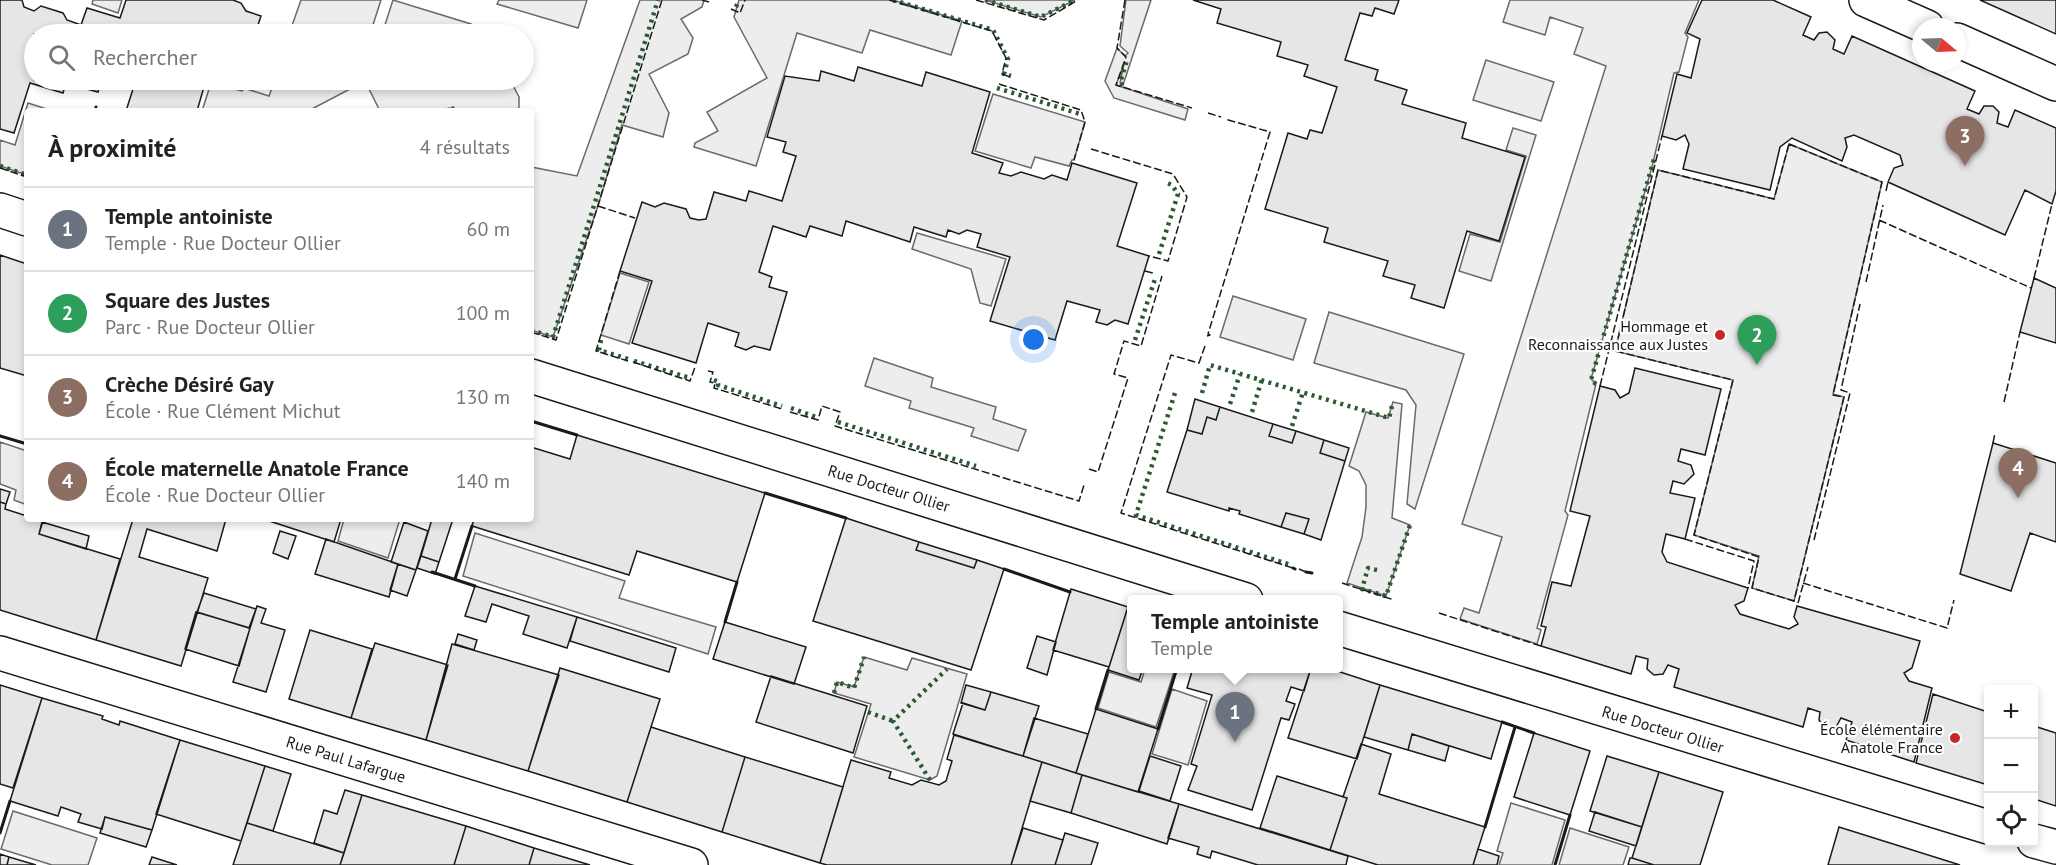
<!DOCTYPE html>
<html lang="fr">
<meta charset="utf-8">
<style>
body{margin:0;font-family:"PT Sans",sans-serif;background:#f2f2f2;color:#222}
.controls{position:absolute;right:18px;bottom:18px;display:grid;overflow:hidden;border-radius:6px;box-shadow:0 3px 9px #0003}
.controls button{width:54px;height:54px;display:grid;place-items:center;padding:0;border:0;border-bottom:2px solid #e0e0e0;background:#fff;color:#222;font:30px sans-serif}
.compass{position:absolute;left:1912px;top:18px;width:54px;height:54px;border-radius:50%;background:#fff;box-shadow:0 3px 9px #0003;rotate:109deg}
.you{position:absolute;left:1034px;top:340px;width:21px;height:21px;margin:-15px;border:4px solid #fff;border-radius:50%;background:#1a73e8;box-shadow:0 0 0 9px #1a73e833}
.badge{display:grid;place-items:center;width:39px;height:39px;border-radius:50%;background:#c62828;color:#fff;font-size:20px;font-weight:700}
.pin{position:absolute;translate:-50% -50px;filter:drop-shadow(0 2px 3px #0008)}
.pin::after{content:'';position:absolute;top:32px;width:21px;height:18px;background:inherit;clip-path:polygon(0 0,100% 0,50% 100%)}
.popup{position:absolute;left:1127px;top:595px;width:216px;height:78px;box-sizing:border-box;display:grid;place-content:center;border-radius:6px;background:#fff;filter:drop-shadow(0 2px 4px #0005);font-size:20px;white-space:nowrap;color:#767676}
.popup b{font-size:22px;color:#222}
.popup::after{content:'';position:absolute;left:50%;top:100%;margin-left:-12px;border:12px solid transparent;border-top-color:#fff}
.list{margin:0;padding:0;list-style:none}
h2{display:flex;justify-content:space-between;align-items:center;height:78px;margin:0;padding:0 24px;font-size:26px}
h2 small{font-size:20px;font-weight:400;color:#767676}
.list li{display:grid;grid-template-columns:39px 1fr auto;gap:18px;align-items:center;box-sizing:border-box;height:84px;padding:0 24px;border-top:2px solid #e0e0e0}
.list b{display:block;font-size:22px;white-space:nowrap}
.list p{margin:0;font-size:20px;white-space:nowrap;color:#767676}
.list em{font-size:20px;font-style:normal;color:#767676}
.icon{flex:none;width:33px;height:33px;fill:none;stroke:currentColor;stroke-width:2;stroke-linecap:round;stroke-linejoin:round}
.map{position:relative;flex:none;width:2056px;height:865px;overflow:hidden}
.search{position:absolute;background:#fff;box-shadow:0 3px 9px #0003;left:24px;top:24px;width:510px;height:66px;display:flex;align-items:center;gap:15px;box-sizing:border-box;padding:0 21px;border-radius:33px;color:#767676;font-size:22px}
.panel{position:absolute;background:#fff;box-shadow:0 3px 9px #0003;left:24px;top:108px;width:510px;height:414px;border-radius:6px}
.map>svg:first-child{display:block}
</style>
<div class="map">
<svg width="2056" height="865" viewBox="0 0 2056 865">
<rect width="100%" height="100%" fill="#fff"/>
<path fill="#ededed" stroke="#6a6a6a" stroke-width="1.5" d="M93 0H122L118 13 92 4Z
M301 0H381L370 34H289Z
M393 0 471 24 479 34H382Z
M499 0H587L578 28 497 4Z
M640 0H704L702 7 681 19 693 38 688 54 649 74 669 113 663 137 622 125 598 206 553 337 531 330V167L577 176Z
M739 0H893L962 21 951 55 870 30 862 53 797 33 756 166 694 147 695 143 718 131 707 112 767 78 734 17Z
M985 0H1075L1041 17Z
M1126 0H1151L1123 85 1120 83 1124 64 1116 85 1188 109 1185 120 1114 98 1105 81 1117 48 1125 56 1128 53 1120 46Z
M1510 0H1699L1685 33 1688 37 1679 72 1674 73 1652 167 1591 379 1596 384 1565 511 1568 515 1537 628 1541 630 1537 644 1460 619 1464 608 1479 613 1502 537 1462 524 1606 66 1574 54 1583 28 1550 17 1545 35 1503 22Z
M1486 60 1554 82 1541 121 1473 100Z
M275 80H356L354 87 308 111H202L211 83 242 91 244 88 269 96Z
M367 80H510L519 97V111H459L449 108 447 111H380L366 83Z
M993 94 1085 122 1074 160H1072L1069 166 1035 157 1031 168 975 151Z
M28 103 53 111H27V175L0 166V140L15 145Z
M1513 128 1536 135 1491 281 1459 271 1470 234 1500 242 1526 156 1506 150Z
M1789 144 1882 182 1833 394 1844 397 1794 601 1752 588 1759 556 1694 535 1733 380 1615 351 1658 170 1774 199Z
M917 233 1006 259 991 306 980 303 971 269 912 249Z
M620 273 649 282 629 344 601 335Z
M1233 296 1306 319 1293 360 1220 337Z
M1329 312 1464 354 1415 509 1407 504 1416 405 1406 390 1314 363Z
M874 358 933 378 931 387 996 407 993 419 1026 430 1018 451 971 436 974 428 909 408 911 401 865 386Z
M1393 402 1402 404 1392 518 1410 525 1386 596 1347 583 1362 537 1366 507V485L1359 471 1349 466 1366 412 1388 418Z
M0 442 27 451V505L14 500 16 490 0 484Z
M344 519H400L388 558 338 541Z
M475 533 625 581 619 598 716 627 708 654 463 576Z
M864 657 907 670 912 658 967 674 937 776 930 780 854 757 871 704 834 693 837 682 854 687Z
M1145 669H1175L1156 727 1098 708 1109 672 1141 682Z
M1172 689 1207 701 1188 765 1152 754Z
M1511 803 1565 820 1552 865H1499L1503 853 1497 851Z
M13 811 97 838 88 865H52L1 849Z
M1570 828 1629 847 1623 865H1559Z"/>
<path fill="#e6e6e6" stroke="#1a1a1a" stroke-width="1.5" d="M0 0H22L24 7 34 11 41 6 63 13 67 20 81 25 87 8 120 18 126 0H233L241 3 246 11 261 16 255 34H34V80H67L63 93 30 83 14 133 0 129Z
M1193 0H1399L1394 14 1375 8 1372 16 1360 13 1345 60 1378 70 1375 80 1407 90 1402 104 1466 123 1462 138 1525 157 1499 241 1467 231 1444 308 1411 298 1415 285 1383 276 1388 261 1324 242 1328 228 1265 209 1288 133 1307 139 1310 130 1322 133 1337 87 1304 76 1308 65 1277 56 1281 42 1217 23 1221 9Z
M1702 0H1773L1811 17 1803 35 1814 40 1819 33 1827 32 1835 40 1833 49 1844 54 1852 36 1975 91 1967 109 1979 114 1984 106H1993L1999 112 1997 123 2008 127 2015 110 2056 128V191L2052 204 2025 190 2005 235 1888 182 1894 168 1903 165 1900 155 1854 135 1845 138 1847 147 1842 161 1792 138 1780 147 1770 190 1683 169 1689 144 1685 135 1676 140 1662 136 1677 74 1691 78 1700 39 1687 33Z
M1980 0H2056V34Z
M858 67 922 86 926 72 990 92 972 153 1003 163 999 173 1011 176 1021 172 1044 179 1052 175 1067 180 1072 163 1137 183 1117 246 1149 256 1128 324 1115 320 1107 325 1096 322 1100 310 1067 301 1055 340 990 321 1010 257 977 247 981 234 967 230 959 234 948 230 946 237 914 227 910 242 846 221 842 236 810 226 806 237 773 226 759 272 772 277 769 287 787 292 770 350 754 346 746 350 735 346 739 333 708 323 696 363 632 343 652 281 620 271 642 202 655 207 664 203 686 209 690 218 699 220 706 219 714 192 746 201 749 191 782 201 796 156 783 152 786 142 767 137 785 76 819 81 821 71 854 81Z
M79 80H206L197 111H126L133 89 102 80 98 92 87 89Z
M214 80H241L238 87Z
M0 255 27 264V376L0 368Z
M2034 278 2056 288V343L2020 332Z
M1635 368 1721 389 1705 455 1681 449 1678 461 1691 465 1694 474 1684 484 1673 481 1670 493 1695 498 1685 539 1666 534 1662 552 1667 562 1748 588 1744 601 1735 605 1740 614 1789 629 1798 624 1794 617 1797 606 1920 641 1912 668 1904 673 1909 681 1932 688 1914 762 1846 740 1852 722 1841 718 1836 727 1825 728 1819 720 1820 712 1808 708 1803 727 1674 687 1679 669 1668 665 1663 674 1654 675 1647 669 1648 659 1636 656 1631 674 1541 646 1546 627 1541 626 1552 582 1571 586 1590 516 1570 511 1600 386 1615 390 1620 398 1629 393Z
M1195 399 1220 407 1216 420 1207 417 1202 434 1187 430Z
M1220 407 1273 424 1269 436 1292 443 1296 431 1324 440 1320 453 1345 461 1321 540 1304 534 1309 519 1286 513 1281 527 1239 514 1240 511 1229 508V511L1167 492 1187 430 1202 434 1207 417 1216 420Z
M1273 424 1296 431 1292 443 1269 436Z
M577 435 765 493 737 582 637 551 629 575 472 526 474 519H531V447L570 459Z
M1324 440 1349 448 1345 461 1320 453Z
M1993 443 2056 463V542L2030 533 2011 591 1960 574Z
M0 489 10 492 6 504 0 502Z
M0 502 6 504 5 509 27 516V519L43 521 39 534 120 559 96 640 0 610Z
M1286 513 1309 519 1304 534 1281 527Z
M846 518 919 542 916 550 974 568 977 560 1004 569 971 670 813 621Z
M133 519H226L217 551 147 529 139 557 208 578 181 666 96 640Z
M263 519H341L334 542Z
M432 519H453L439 562 421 556Z
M42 522 89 536 86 549 39 534Z
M404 522 428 531 416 570 391 562Z
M280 531 296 536 288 559 273 553Z
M326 539 398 564 389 597 315 574Z
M919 542 977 560 974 568 916 550Z
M421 556 439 562 435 574 417 568Z
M398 564 416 570 407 596 390 590Z
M475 586 577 617 567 648 523 634 529 616 492 604 486 622 465 616Z
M1071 589 1128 607 1109 667 1053 650Z
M204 593 256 609 249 628 197 612Z
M257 606 266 609 261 623 285 630 266 692 233 682Z
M1128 607 1132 608V668H1143L1139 680 1108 670Z
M196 612 250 628 239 666 185 649Z
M577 617 676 648 669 672 570 641Z
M725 622 806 647 794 684 713 659Z
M310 630 372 649 351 718 289 699Z
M458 634 477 640 474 650 455 644Z
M1037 636 1056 642 1047 675 1027 668Z
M375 643 448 665 426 740 351 718Z
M452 644 559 675 528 771 426 740Z
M560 668 660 699 627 802 528 771Z
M1193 668H1311L1304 691 1291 687 1286 701 1295 704 1289 720 1281 718 1252 810 1188 790 1197 766 1191 764 1212 695 1187 688Z
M1311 668H1328L1380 685 1357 759 1288 738Z
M771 676 867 706 853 753 756 722Z
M0 685 42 698 13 788 0 784Z
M966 685 991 692 985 710 961 703Z
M1380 685 1502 722 1491 759 1412 734 1408 750 1364 737Z
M991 692 1039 706 1023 756 953 734 963 703 985 710Z
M1933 694 1988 712V785L1916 763Z
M42 698 103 716 102 719 119 725 120 721 180 740 152 830 105 817 102 829 78 822 81 814 61 807 58 816 10 801Z
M1096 709 1158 729 1138 792 1076 773Z
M1034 718 1088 734 1076 773 1023 756Z
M2034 726 2056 733V806L2034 799Z
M651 727 745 757 722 832 627 802Z
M1534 733 1590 751 1570 815 1514 797Z
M1412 734 1449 746 1445 761 1408 750Z
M954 735 1042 762 1011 865H827L820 863 851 760 891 772 889 778 912 785 921 780 939 785 946 781 952 761 947 759Z
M180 740 265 766 241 841 156 814Z
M1361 744 1391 754 1379 794 1485 827 1473 865H1378L1330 850 1347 798 1343 797Z
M1150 756 1181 766 1170 801 1139 791Z
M1607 756 1659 772 1642 827 1590 811Z
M745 757 843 787 820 863 722 832Z
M1042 762 1082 775 1071 813 1030 801Z
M265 766 291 774 273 831 247 823Z
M1659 772 1723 792 1700 865H1654L1632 858Z
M1082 775 1179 804 1167 844 1071 813Z
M1277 776 1347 798 1330 850 1260 828Z
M345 790 362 795 344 853 314 843 324 810 337 814Z
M362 795 466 826 454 865H340Z
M1179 804 1348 856 1346 865H1258L1212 851 1210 858 1197 854 1199 847 1168 838Z
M1595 812 1642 827 1636 846 1589 831Z
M105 817 152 830 146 847 100 833Z
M247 823 344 853 340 865H233Z
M466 826 534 848 529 865H454Z
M1839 827 1960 865H1828Z
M1023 828 1063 840 1055 865H1011Z
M1065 833 1098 843 1091 865H1055Z
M534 848 590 865H529Z
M1478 849 1499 856 1497 865H1473Z
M0 854 9 857 7 865H0Z
M9 857 36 865H7Z
M152 857 177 865H149Z
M1630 858H1632L1654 865H1628Z"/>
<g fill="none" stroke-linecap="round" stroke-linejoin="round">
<defs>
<path id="minor" d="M1866 0 1927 27
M1957 40 2056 84
M0 210 27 219
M531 376 1246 600
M1338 628 1988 827
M0 653 691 865
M2034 841 2056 847"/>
</defs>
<use href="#minor" stroke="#1a1a1a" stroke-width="36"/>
<use href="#minor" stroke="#fff" stroke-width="33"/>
<path stroke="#2b5a34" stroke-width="4.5" stroke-dasharray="3 4.5" stroke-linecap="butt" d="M893 0 993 30 1008 59 1004 74 1011 76
M985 0 1041 17 1075 0
M736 7 739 0
M1123 85 1120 83 1127 60
M997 88 1080 114
M447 111 448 107 459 111
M0 166 27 175
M1159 254 1178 194 1172 185 1165 182
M531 330 553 337 658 0
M601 340 599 350 628 359
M1135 340 1155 279
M634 361 690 378
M714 380 719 382 718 385 782 406
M1596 384 1591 380 1654 159
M1175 393 1136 515 1291 565
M1202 393 1210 365 1389 418 1393 402
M1230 404 1240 374
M791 408 816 417
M1252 412 1262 379
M838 422 976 466
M1292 426 1303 392
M1377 570 1368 568 1362 589 1386 596 1410 525
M834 693 837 682 854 688 864 657
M868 712 893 721
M930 780 893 721 947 669"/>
<path stroke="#1a1a1a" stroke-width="1.5" stroke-dasharray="8 3" stroke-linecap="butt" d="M702 0 709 2
M889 0 992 31 1006 58 1002 74 1010 77
M976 0 1044 20 1078 0
M1125 0 1117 48 1126 57 1116 85 1192 108
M731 9 740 13 745 0
M999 84 1081 110 1085 122 1074 160
M1208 113 1221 117
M1789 144 1882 182 1833 395 1844 397 1794 601 1752 588 1759 557 1694 535 1733 380 1615 351 1658 170 1774 199Z
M1091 149 1173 174 1187 197 1168 261 1149 256
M0 168 27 177
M1886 191 1888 182
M598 206 635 218
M1879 220 2031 288
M620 271 596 351 628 361
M1145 271 1153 273
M2034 278 2052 204
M1866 282 1883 205
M531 332 556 340 662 0
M1207 336 1210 335 1208 334 1270 132 1225 119
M1205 346 1199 363 1171 355 1121 513 1293 568
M633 362 690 381 695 367
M708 371 713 372 710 382 715 383 714 388 782 409
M1600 386 1662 136
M2004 402 2020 332
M790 412 818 420 822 406 840 412 835 426 1079 501 1084 485
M1993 443 1995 433
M1089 469 1098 472 1128 378 1114 374 1124 341 1141 346 1162 276
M1685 539 1754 561 1748 588
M1814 540 1850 393 1841 390 1860 304
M1299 569 1306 572
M1342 583 1394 600
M1803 583 1947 628 1954 600
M1798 603 1808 567
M1439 613 1541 646"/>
<path stroke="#1a1a1a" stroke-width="3" d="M95 111 96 107
M531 421 577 435
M0 436 27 444
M765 493 846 518
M1293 568 1295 569
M1004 569 1070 592
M432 572 475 586
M1306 572 1312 573
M455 579 472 526
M725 622 737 582
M1096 709 1108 670
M1502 722 1534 733
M1158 729 1177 668
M1485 827 1515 727
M0 833 10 801
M1555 865 1570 815"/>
</g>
<g fill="#c62828" stroke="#fff" stroke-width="2">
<circle cx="1720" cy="335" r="6"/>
<circle cx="1955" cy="738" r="6"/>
</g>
<g text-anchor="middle" stroke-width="4.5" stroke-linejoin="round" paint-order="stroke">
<g font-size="16" fill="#1a1a1a" stroke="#fff" text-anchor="end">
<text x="1708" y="332">Hommage et<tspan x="1708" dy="18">Reconnaissance aux Justes</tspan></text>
<text x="1943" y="735">École élémentaire<tspan x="1943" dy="18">Anatole France</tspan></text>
</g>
<g font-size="16" fill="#1a1a1a" stroke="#fff">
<text transform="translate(889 488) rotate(17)" y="6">Rue Docteur Ollier</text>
<text transform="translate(1663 729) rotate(17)" y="6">Rue Docteur Ollier</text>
<text transform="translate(346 759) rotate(17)" y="6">Rue Paul Lafargue</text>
</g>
</g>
</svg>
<div class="controls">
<button>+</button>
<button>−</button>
<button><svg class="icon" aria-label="locate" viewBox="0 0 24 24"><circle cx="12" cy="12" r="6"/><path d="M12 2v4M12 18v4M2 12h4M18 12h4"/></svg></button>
</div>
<svg class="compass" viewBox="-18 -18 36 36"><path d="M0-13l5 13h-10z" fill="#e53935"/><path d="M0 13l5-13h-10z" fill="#767676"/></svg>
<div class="you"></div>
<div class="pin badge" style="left:1235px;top:742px;background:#6b7280">1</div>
<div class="popup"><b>Temple antoiniste</b>Temple</div>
<div class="pin badge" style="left:1757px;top:365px;background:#2e9e5b">2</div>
<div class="pin badge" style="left:1965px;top:166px;background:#8d6e63">3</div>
<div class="pin badge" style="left:2018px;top:498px;background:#8d6e63">4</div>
<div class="search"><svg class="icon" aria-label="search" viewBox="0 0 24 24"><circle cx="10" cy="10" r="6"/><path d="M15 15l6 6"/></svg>Rechercher</div>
<section class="panel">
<h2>À proximité<small>4 résultats</small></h2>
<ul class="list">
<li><span class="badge" style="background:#6b7280">1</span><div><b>Temple antoiniste</b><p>Temple · Rue Docteur Ollier</p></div><em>60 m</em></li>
<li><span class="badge" style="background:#2e9e5b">2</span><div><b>Square des Justes</b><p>Parc · Rue Docteur Ollier</p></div><em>100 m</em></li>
<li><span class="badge" style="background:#8d6e63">3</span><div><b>Crèche Désiré Gay</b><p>École · Rue Clément Michut</p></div><em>130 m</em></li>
<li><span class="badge" style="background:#8d6e63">4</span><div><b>École maternelle Anatole France</b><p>École · Rue Docteur Ollier</p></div><em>140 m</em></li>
</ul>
</section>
</div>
